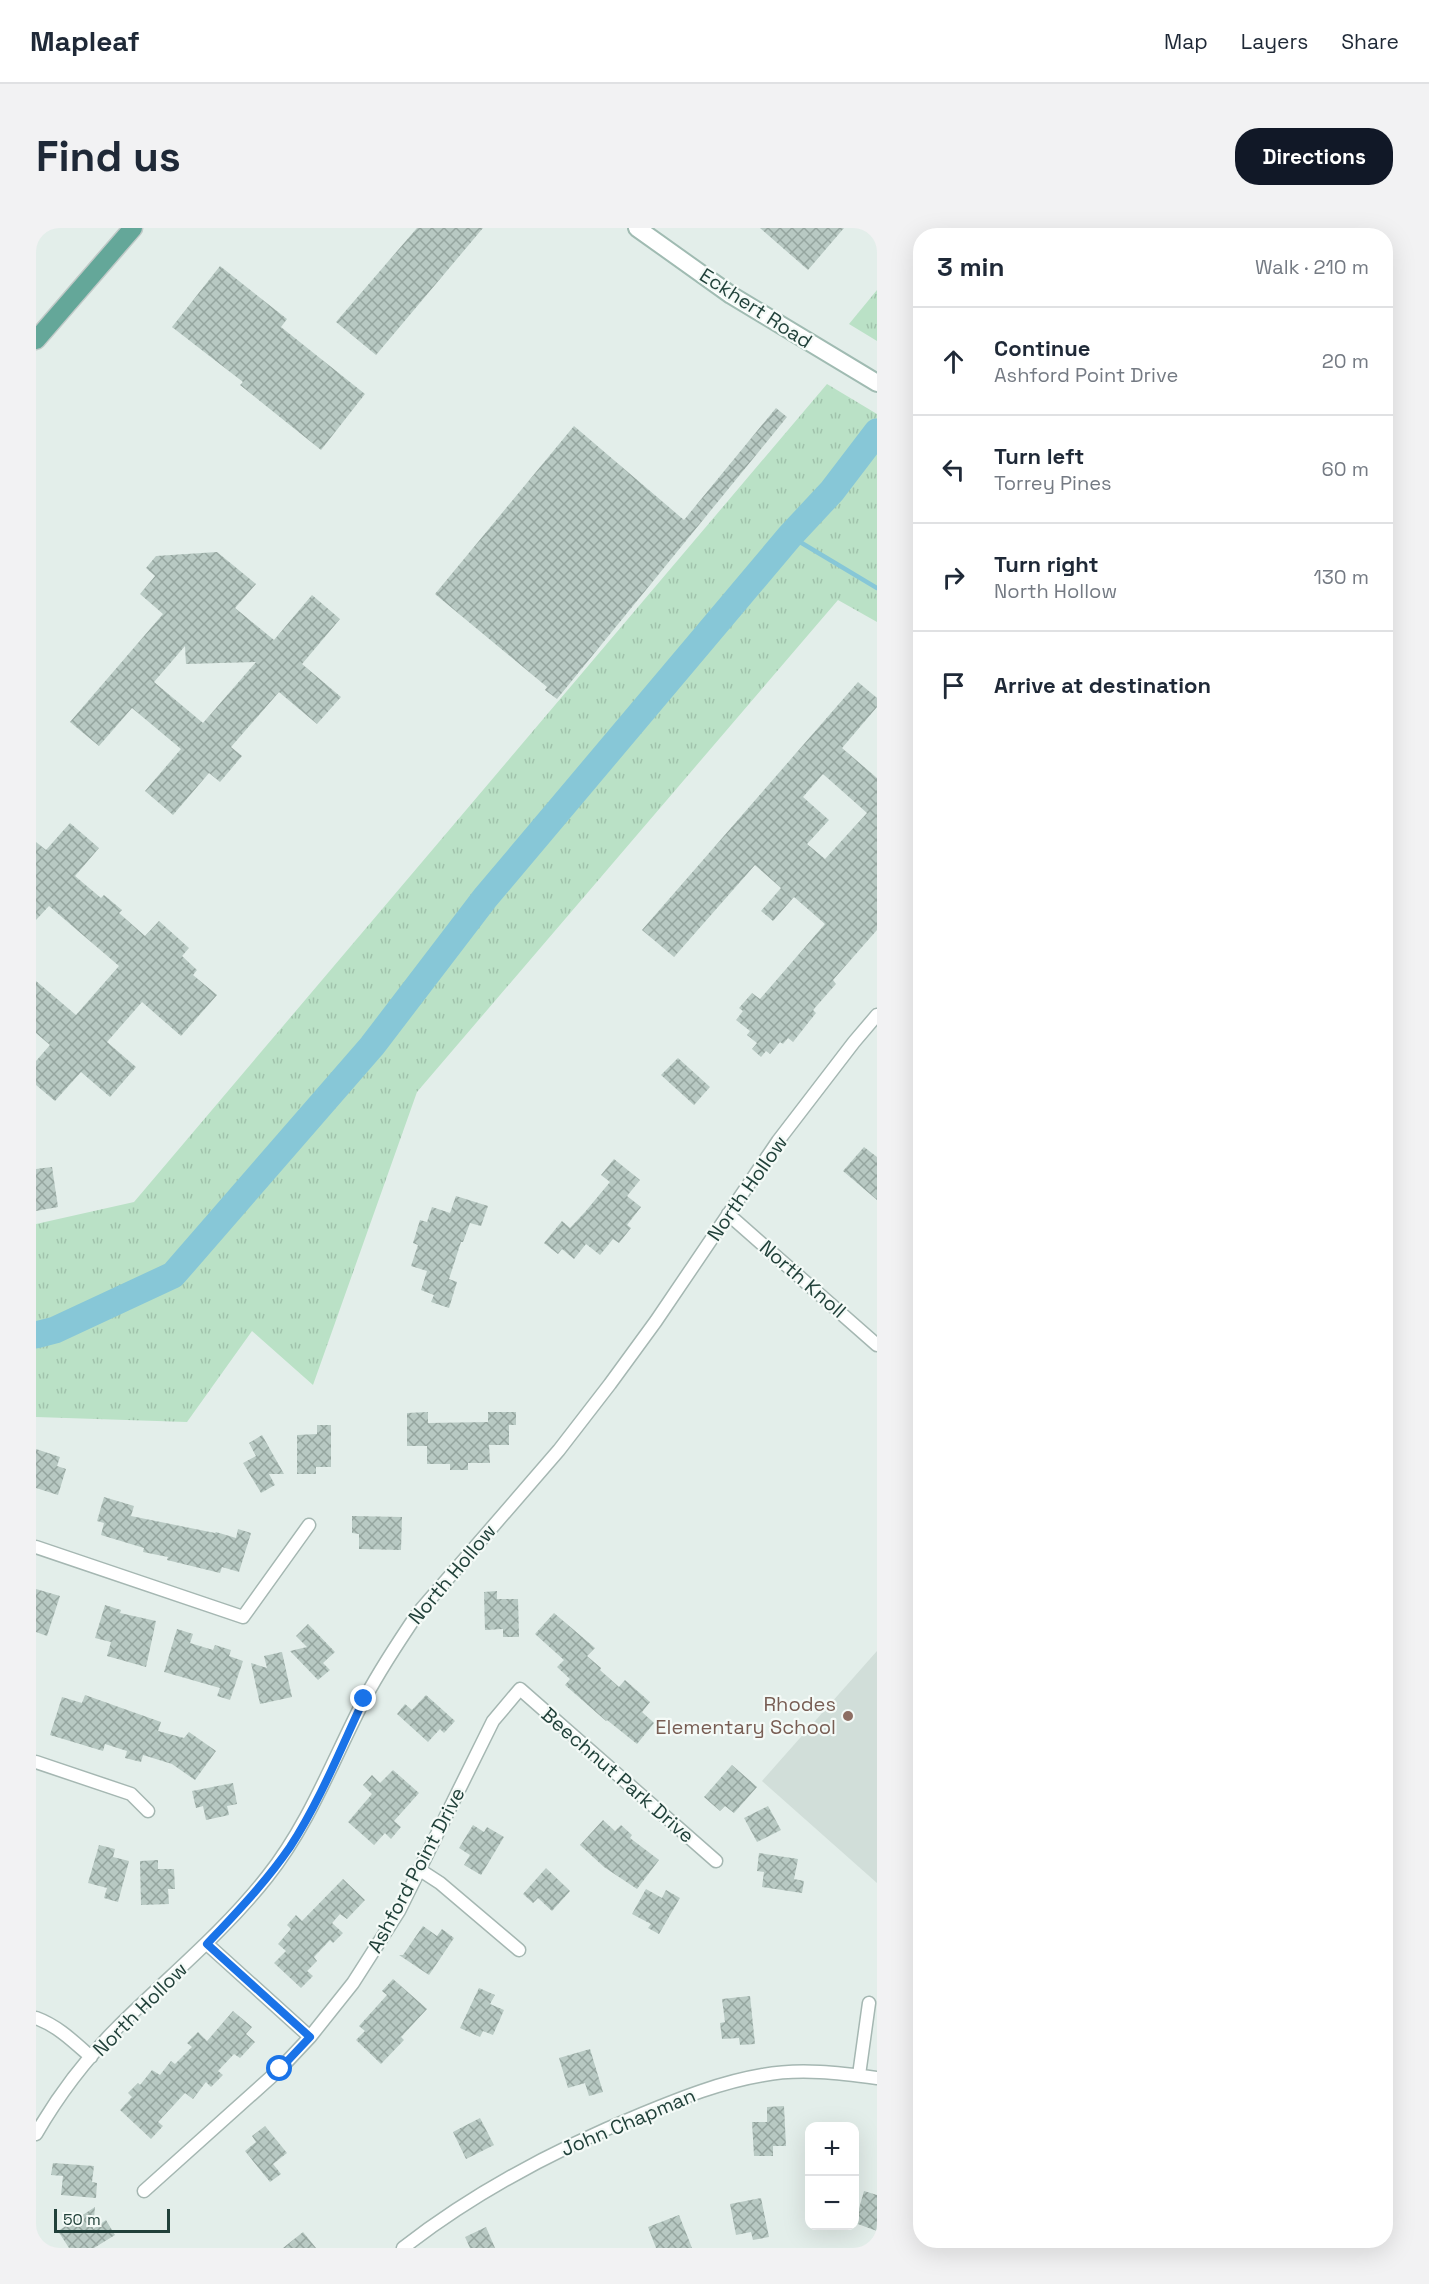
<!DOCTYPE html>
<meta charset="utf-8">
<style>
body{margin:0;font-family:"Space Grotesk",sans-serif;background:#f2f2f3;color:#1f2937}
.controls{position:absolute;right:18px;bottom:18px;display:grid;overflow:hidden;border-radius:12px;box-shadow:0 6px 24px #0002}
.controls button{width:54px;height:54px;display:grid;place-items:center;padding:0;border:0;border-bottom:2px solid #e0e1e3;background:#fff;color:#1f2937;font:30px sans-serif}
.scale{position:absolute;left:18px;bottom:15px;width:116px;box-sizing:border-box;padding-left:6px;border:3px solid #21413a;border-top:0;font-size:16px;line-height:21px;white-space:nowrap;color:#21413a;-webkit-text-stroke:4px #f4faf7;paint-order:stroke}
.stop{position:absolute;width:18px;height:18px;margin:-14px;border:4px solid #1a73e8;border-radius:50%;background:#fff}
.stop.end{background:#1a73e8;border-color:#fff;box-shadow:0 2px 6px #0008}
.list{margin:0;padding:0;list-style:none}
h2{display:flex;justify-content:space-between;align-items:center;height:78px;margin:0;padding:0 24px;font-size:26px}
h2 small{font-size:20px;font-weight:400;color:#747a83}
.list li{display:grid;grid-template-columns:39px 1fr auto;gap:18px;align-items:center;box-sizing:border-box;height:108px;padding:0 24px;border-top:2px solid #e0e1e3}
.list b{display:block;font-size:22px;white-space:nowrap}
.list p{margin:0;font-size:20px;white-space:nowrap;color:#747a83}
.list em{font-size:20px;font-style:normal;color:#747a83}
.icon{flex:none;width:33px;height:33px;fill:none;stroke:currentColor;stroke-width:2;stroke-linecap:round;stroke-linejoin:round}
.map{position:relative;flex:none;width:841px;height:2020px;overflow:hidden;border-radius:24px}
header{display:flex;align-items:center;gap:36px;box-sizing:border-box;height:84px;padding:0 30px;background:#fff;border-bottom:2px solid #e0e1e3}
header strong{font-size:28px}
nav{display:flex;gap:33px;margin-inline-start:auto;font-size:21px}
.intro{display:flex;align-items:center;justify-content:space-between;box-sizing:border-box;height:144px;padding:0 36px}
h1{margin:0;font-size:42px}
.button{padding:15px 27px;border-radius:24px;background:#111827;color:#fff;font-size:21px;font-weight:700}
main{display:flex;gap:36px;padding:0 36px}
aside{flex:1;background:#fff;border-radius:24px;box-shadow:0 6px 24px #0002}
.map>svg:first-child{display:block}
</style>
<header>
<strong>Mapleaf</strong>
<nav><a>Map</a><a>Layers</a><a>Share</a></nav>
</header>
<div class="intro"><h1>Find us</h1><a class="button">Directions</a></div>
<main>
<div class="map">
<svg width="841" height="2020" viewBox="0 0 841 2020">
<defs>
<pattern id="grass-tufts" width="24" height="20" patternUnits="userSpaceOnUse" patternTransform="scale(1.5)"><rect width="24" height="20" fill="#bae1c6"/><path d="M3 7l-1-3M5 7V3M7 7l1-3M15 17l-1-3M17 17v-4M19 17l1-3" fill="none" stroke="#a0c2ab"/></pattern>
<pattern id="building-cross-hatch" width="8" height="8" patternUnits="userSpaceOnUse" patternTransform="scale(1.5)"><rect width="8" height="8" fill="#b8c9c3"/><path d="M0 0l8 8M0 8l8-8" fill="none" stroke="#95a59f"/></pattern>
</defs>
<rect width="100%" height="100%" fill="#e3eeea"/>
<path fill="#d1ded9" d="M841 1423V1655L726 1553Z"/>
<path fill="url(#grass-tufts)" d="M841 62V113L813 96Z
M791 156 841 186V394L802 372 381 864 277 1157 216 1103 151 1194 0 1189V996L98 974Z"/>
<g fill="none" stroke-linecap="round" stroke-linejoin="round">
<path stroke="#87c7d7" stroke-width="4.5" d="M754 308 841 360"/>
<path stroke="#87c7d7" stroke-width="27" d="M0 1107 19 1102 137 1047 336 818 449 670 754 308 796 263 841 204"/>
</g>
<path fill="url(#building-cross-hatch)" fill-rule="evenodd" d="M381 0H447L340 127 300 94Z
M724 0H808L772 42Z
M184 38 251 91 245 99 329 166 285 222 204 157 207 154 136 99Z
M740 180 751 189 521 471 509 462 511 459 399 366 538 198 648 292Z
M181 324 220 356 199 380 238 412 276 367 304 391 266 436 305 469 281 496 243 464 195 519 206 528 184 554 173 545 137 587 109 563 145 521 96 480 63 518 34 494 127 386 104 366 119 348 110 340 120 328ZM149 418 150 436 220 434 167 495 118 454Z
M822 454 841 470V479L806 520 841 550V702L797 752 800 756 777 782 780 785 757 814 752 810 747 816 744 814 734 826 730 823 725 829 716 821 721 815 711 807 714 803 700 792 707 783 703 780 716 765 724 771 789 696 758 669 737 693 725 683 745 660 719 637 638 729 606 702ZM787 546 831 585 789 631 771 616 793 592 767 569Z
M34 595 63 620 39 648 65 670 68 667 86 682 83 685 109 708 123 693 153 720 146 728 161 742 157 747 181 767 145 808 106 774 71 814 100 839 74 869 45 844 19 873 0 857V833L14 817 0 805V753L40 787 83 738 13 678 0 692V614L10 622Z
M642 830 674 859 658 877 625 847Z
M828 919 841 929V972L807 943Z
M578 931 604 952 591 968 605 979 591 997 595 1000 583 1015 577 1011 564 1027 550 1016 538 1031 526 1021 522 1026 508 1015 526 993 534 1000 549 984 574 954 565 947Z
M16 939 22 979 0 983V941Z
M420 968 452 978 445 998 434 995 427 1014H425L413 1051 421 1054 413 1080 395 1074 398 1067 385 1062 391 1043 375 1038 382 1017 377 1015 384 992 391 994 396 979 414 985Z
M392 1184V1195L452 1194V1184H480V1197H473V1217H453L454 1235H432V1242H414V1236H391V1218H371V1185Z
M281 1197H295V1239H280V1246H261V1207L281 1206Z
M226 1207 248 1246H233L239 1257 225 1265 207 1235 220 1228 213 1215Z
M0 1221 24 1229 21 1238 30 1241 22 1267 0 1260Z
M68 1269 98 1278 95 1288 179 1305 180 1304 200 1310 202 1301 215 1305 203 1344 186 1339 184 1345 131 1332 132 1329 107 1324 108 1320 65 1307 68 1295 61 1293Z
M316 1288 366 1289 365 1322 323 1321V1306L316 1305Z
M0 1361 24 1368 11 1408 0 1404Z
M461 1363V1371H482L483 1409H467V1401L449 1402 448 1364Z
M69 1377 85 1382 84 1385 120 1393 110 1439 71 1428 75 1414 59 1410Z
M518 1385 559 1420 551 1428 565 1440 564 1442 583 1459 589 1452 614 1474 606 1484 618 1495 601 1516 571 1492 570 1493 529 1457 534 1451 521 1439 528 1432 499 1406Z
M272 1396 299 1424 287 1435 294 1442 282 1452 254 1423 271 1419 260 1408Z
M141 1401 157 1406 154 1415 177 1422 179 1417 195 1422 193 1428 207 1433 194 1472 181 1468 184 1460 128 1444Z
M246 1424 256 1469 224 1476 215 1435 231 1440 228 1428Z
M49 1467 125 1494 122 1503 148 1510 153 1504 180 1523 159 1552 136 1536 107 1527 105 1534 89 1530 91 1523 69 1516 67 1523 14 1507 26 1469 46 1475Z
M390 1467 419 1493 408 1505 404 1501 392 1514 361 1486 369 1476 376 1482Z
M696 1537 721 1559 698 1585 689 1578 684 1583 668 1569Z
M357 1542 383 1565 358 1593 365 1599 355 1611 349 1605 338 1617 312 1594 336 1566 327 1557 336 1547 344 1555Z
M197 1555 201 1576 191 1578 193 1587 170 1592 167 1578 160 1580 156 1563Z
M732 1578 745 1602 721 1614 708 1590Z
M567 1592 579 1603 585 1597 596 1607 594 1610 623 1632 601 1661 568 1639 544 1617Z
M437 1597 448 1604 451 1599 468 1609 445 1647 428 1637 434 1627 423 1620Z
M63 1617 79 1621 77 1629 93 1633 82 1674 68 1670 71 1660 52 1655Z
M723 1625 762 1631 758 1651 768 1653 766 1665 726 1659 728 1644 721 1643Z
M122 1632V1641H138L139 1661H132L133 1676 105 1677 104 1633Z
M510 1640 534 1663 516 1683 502 1670 497 1675 487 1666Z
M307 1651 329 1672 311 1691 304 1686 296 1695 307 1705 297 1715 294 1712 278 1729 281 1733 271 1743 277 1748 265 1760 238 1735 250 1723 242 1716 255 1701 251 1697 260 1687 266 1693Z
M610 1661 626 1670 630 1662 644 1670 623 1706 612 1700 615 1696 596 1686Z
M387 1698 401 1708 406 1701 418 1710 393 1747 363 1727H367Z
M357 1751 391 1781 365 1809 368 1812 345 1836 320 1812 329 1803 323 1798 351 1767 346 1763Z
M443 1760 459 1767 454 1776 468 1782 457 1807 447 1803 444 1809 424 1800Z
M714 1768 719 1816 704 1817 703 1810 686 1811 684 1795 689 1794 686 1771Z
M197 1783 216 1799 210 1806 219 1814 204 1830 198 1826 182 1843 187 1847 175 1859 170 1854 157 1871 149 1865 122 1894 127 1898 115 1911 84 1882 96 1869 92 1865 102 1855 104 1857 116 1842 124 1847 135 1833 139 1836 156 1819 151 1815 162 1804 171 1813Z
M554 1821 567 1864 553 1868 549 1855 532 1860 523 1830Z
M748 1878 750 1918H737V1928H718L716 1894H731V1879Z
M444 1890 458 1917 430 1931 417 1904Z
M229 1898 251 1925 237 1936 245 1946 234 1954 209 1923 220 1914 216 1908Z
M17 1935 58 1938 56 1954 61 1955 60 1970 25 1967 27 1948 15 1947Z
M828 1963 841 1967V2003L819 1995Z
M725 1970 733 2009 717 2012 715 2004 700 2007 694 1976Z
M59 1979 57 2001 70 1992 79 2007 58 2020H33L22 2003Z
M643 1987 656 2020H620L612 1999Z
M450 1999 459 2020H434L429 2009Z
M267 2004 280 2020H247Z"/>
<g fill="none" stroke-linecap="round" stroke-linejoin="round">
<defs>
<path id="minor" d="M692 986 841 1117
M0 1319 207 1389 273 1297
M0 1534 95 1566 112 1583
M384 1642 404 1655 483 1722
M171 1716 274 1809
M0 1790C22 1798 38 1814 55 1829
M823 1847 833 1775
M0 1906C22 1868 50 1831 80 1801 131 1750 186 1706 231 1649 274 1595 297 1531 329 1470 345 1440 363 1413 382 1385L523 1222 574 1156 620 1093 742 913 818 814 841 787
M108 1963 244 1841 274 1809 317 1755 363 1683 457 1493 484 1461 680 1633
M367 2020C440 1963 520 1921 606 1886 645 1870 685 1854 727 1847 764 1840 804 1845 841 1850"/>
<path id="secondary" d="M601 0 695 67 841 155"/>
<path id="primary" d="M0 112 97 0"/>
</defs>
<use href="#minor" stroke="#a5b7b2" stroke-width="15"/>
<use href="#secondary" stroke="#a0bbb2" stroke-width="20"/>
<use href="#primary" stroke="#c1cac8" stroke-width="21"/>
<use href="#minor" stroke="#fff" stroke-width="12"/>
<use href="#secondary" stroke="#fff" stroke-width="16"/>
<use href="#primary" stroke="#64a799" stroke-width="18"/>
</g>
<g fill="none" stroke-linecap="round" stroke-linejoin="round">
<path stroke="#1a73e8" stroke-width="8" d="M244 1841 274 1809 171 1716C200 1685 230 1654 254 1619 284 1573 305 1520 328 1471"/>
</g>
<circle fill="#8d6e63" stroke="#f4faf7" stroke-width="2" cx="812" cy="1488" r="6"/>
<g text-anchor="middle" stroke-width="4.5" stroke-linejoin="round" paint-order="stroke">
<g font-size="20" fill="#21413a" stroke="#f4faf7">
<text transform="translate(720 80) rotate(33)" y="7">Eckhert Road</text>
<text transform="translate(711 960) rotate(-55)" y="7">North Hollow</text>
<text transform="translate(767 1051) rotate(41)" y="7">North Knoll</text>
<text transform="translate(416 1346) rotate(-50)" y="7">North Hollow</text>
<text transform="translate(582 1547) rotate(41)" y="7">Beechnut Park Drive</text>
<text transform="translate(380 1642) rotate(-62)" y="7">Ashford Point Drive</text>
<text transform="translate(104 1781) rotate(-45)" y="7">North Hollow</text>
<text transform="translate(592 1894) rotate(-23)" y="7">John Chapman</text>
</g>
<g font-size="20" fill="#785e54" stroke="#f4faf7" text-anchor="end">
<text x="800" y="1483">Rhodes<tspan x="800" dy="23">Elementary School</tspan></text>
</g>
</g>
</svg>
<div class="controls">
<button>+</button>
<button>−</button>
</div>
<div class="scale">50 m</div>
<div class="stop" style="left:244px;top:1841px"></div>
<div class="stop end" style="left:328px;top:1471px"></div>
</div>
<aside>
<h2>3 min<small>Walk · 210 m</small></h2>
<ul class="list">
<li><svg class="icon" aria-label="ahead" viewBox="0 0 24 24"><path d="M12 20V5M6 11l6-6 6 6"/></svg><div><b>Continue</b><p>Ashford Point Drive</p></div><em>20 m</em></li>
<li><svg class="icon" aria-label="left" viewBox="0 0 24 24"><path d="M17 20v-9H6M10 6l-5 5 5 5"/></svg><div><b>Turn left</b><p>Torrey Pines</p></div><em>60 m</em></li>
<li><svg class="icon" aria-label="right" viewBox="0 0 24 24"><path d="M7 20v-9h11M14 6l5 5-5 5"/></svg><div><b>Turn right</b><p>North Hollow</p></div><em>130 m</em></li>
<li><svg class="icon" aria-label="arrive" viewBox="0 0 24 24"><path d="M6 21V4h12l-3 4 3 4H6"/></svg><div><b>Arrive at destination</b></div></li>
</ul>
</aside>
</main>
